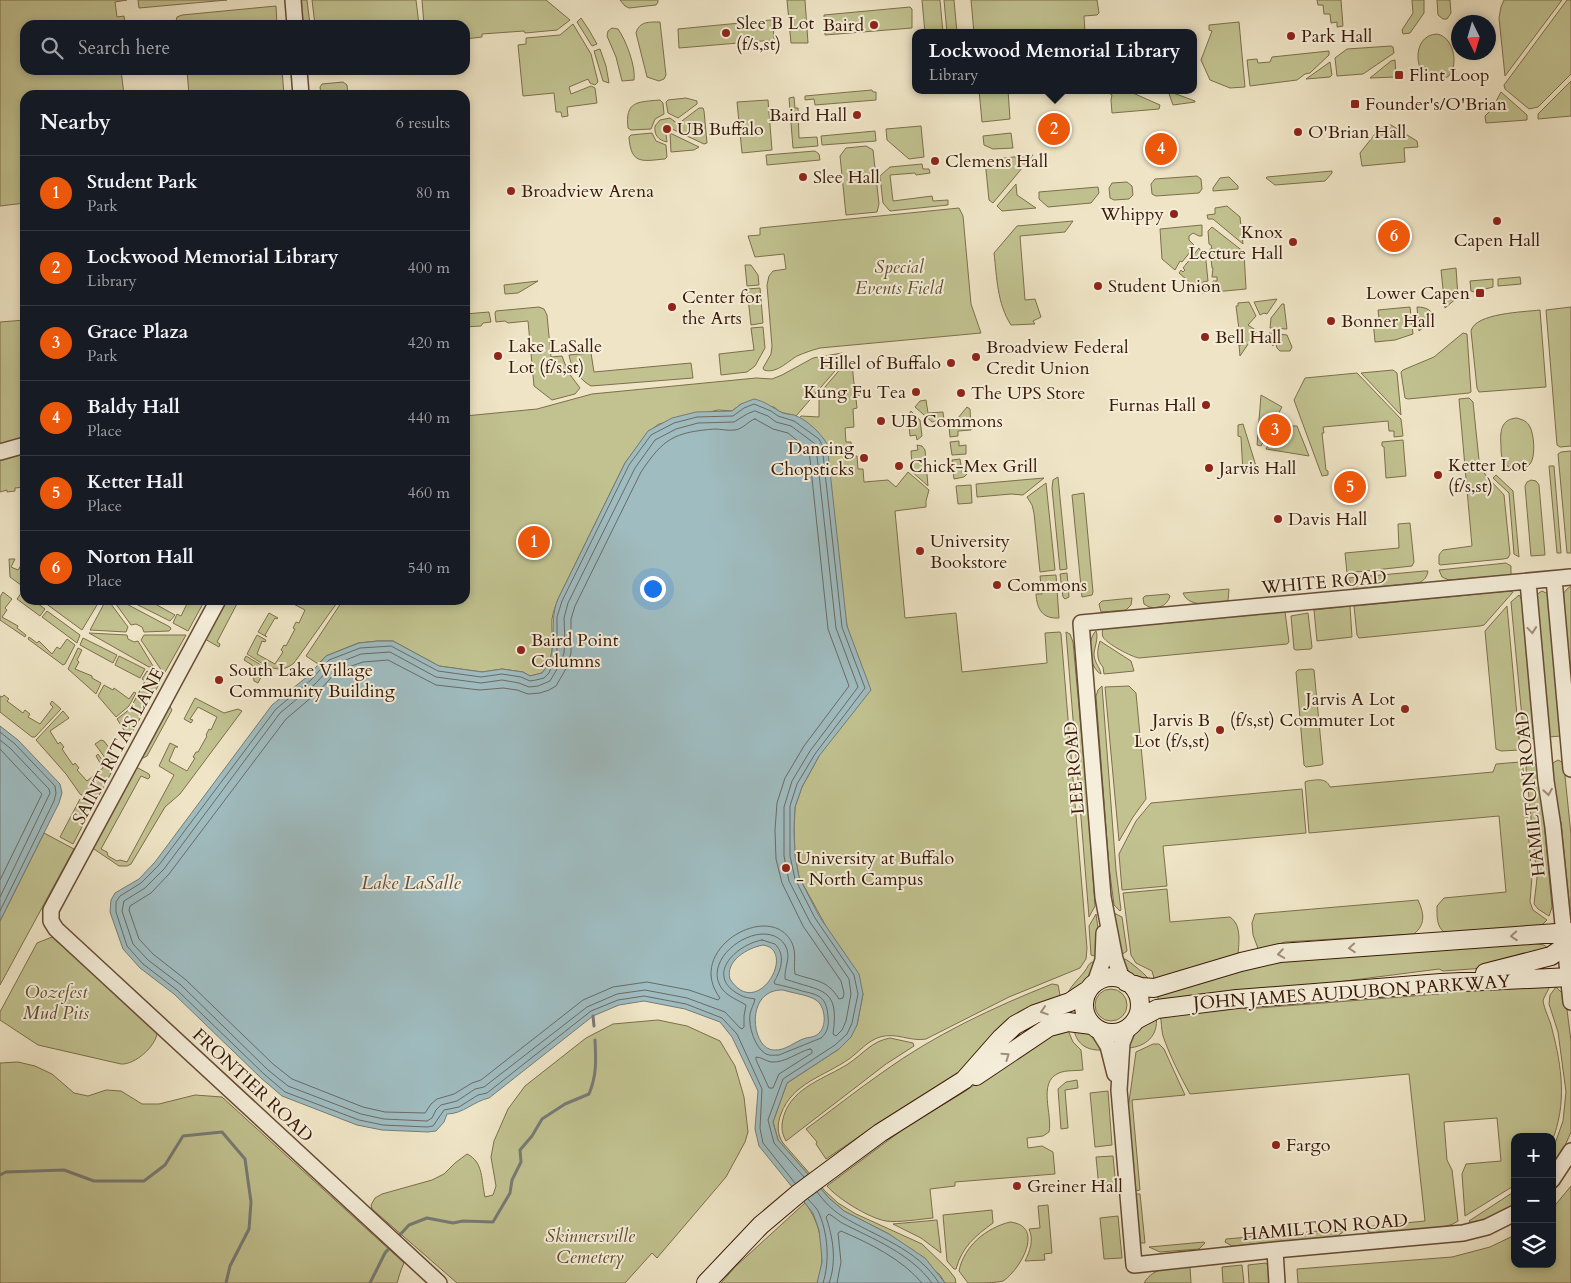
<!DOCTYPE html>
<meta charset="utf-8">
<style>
body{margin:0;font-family:Cardo,serif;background:#20242c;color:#f1f3f6}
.controls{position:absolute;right:15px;bottom:15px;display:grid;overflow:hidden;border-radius:10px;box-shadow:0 2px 8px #0003}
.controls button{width:45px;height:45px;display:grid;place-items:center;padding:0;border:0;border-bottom:1px solid #363941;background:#171b24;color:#f1f3f6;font:25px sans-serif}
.compass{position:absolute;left:1451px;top:15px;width:45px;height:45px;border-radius:50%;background:#171b24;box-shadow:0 2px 8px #0003;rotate:175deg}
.you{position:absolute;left:652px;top:588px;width:18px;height:18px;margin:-12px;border:4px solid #fff;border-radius:50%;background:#1a73e8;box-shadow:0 0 0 8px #1a73e833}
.badge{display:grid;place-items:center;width:32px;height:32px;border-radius:50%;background:#ea580c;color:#fff;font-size:16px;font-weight:700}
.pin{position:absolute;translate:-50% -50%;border:2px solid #fff;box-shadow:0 1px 5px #0006}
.popup{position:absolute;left:912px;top:29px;width:285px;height:65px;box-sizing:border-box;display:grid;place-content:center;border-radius:10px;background:#171b24;filter:drop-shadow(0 1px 4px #0005);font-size:16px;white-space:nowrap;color:#9ea1a6}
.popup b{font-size:19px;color:#f1f3f6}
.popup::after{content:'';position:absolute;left:50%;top:100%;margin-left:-10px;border:10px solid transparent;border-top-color:#171b24}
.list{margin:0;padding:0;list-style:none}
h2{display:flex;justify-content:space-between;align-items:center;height:65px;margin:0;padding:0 20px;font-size:21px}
h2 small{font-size:16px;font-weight:400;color:#9ea1a6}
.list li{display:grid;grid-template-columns:32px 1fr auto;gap:15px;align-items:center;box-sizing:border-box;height:75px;padding:0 20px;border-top:1px solid #363941}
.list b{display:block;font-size:19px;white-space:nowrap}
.list p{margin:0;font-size:16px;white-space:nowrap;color:#9ea1a6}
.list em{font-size:16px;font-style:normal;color:#9ea1a6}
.icon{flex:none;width:28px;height:28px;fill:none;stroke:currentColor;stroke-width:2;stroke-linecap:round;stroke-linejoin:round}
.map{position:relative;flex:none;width:1571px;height:1283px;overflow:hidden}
.search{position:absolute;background:#171b24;box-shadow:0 2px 8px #0003;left:20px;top:20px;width:450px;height:55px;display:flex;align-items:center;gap:12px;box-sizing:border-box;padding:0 18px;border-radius:15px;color:#9ea1a6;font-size:19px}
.panel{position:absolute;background:#171b24;box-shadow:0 2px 8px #0003;left:20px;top:90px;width:450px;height:515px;border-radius:15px}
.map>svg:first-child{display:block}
</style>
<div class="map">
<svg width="1571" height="1283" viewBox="0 0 1571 1283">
<rect width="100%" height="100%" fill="#efe5c6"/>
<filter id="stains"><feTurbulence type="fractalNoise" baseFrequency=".004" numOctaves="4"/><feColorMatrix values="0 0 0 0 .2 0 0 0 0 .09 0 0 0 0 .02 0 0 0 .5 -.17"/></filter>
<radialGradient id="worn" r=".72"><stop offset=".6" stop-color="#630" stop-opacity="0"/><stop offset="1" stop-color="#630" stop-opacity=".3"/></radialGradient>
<path fill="#c1c290" stroke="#7e6e4b" d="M0 0H127L115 2 117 17 124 16 125 25H25V70H121L124 95H25V203L0 206Z
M138 0H227L139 8Z
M299 0H307L310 25H301Z
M312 0H416L419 25H315Z
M422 0H546L570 20 557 30 525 33 524 31 482 34V37L465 39V25H424Z
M620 0H658V2L656 5 629 8 625 6Z
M787 0H805L808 43H791Z
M922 0H940L943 33H925Z
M944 0H954L957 33H947Z
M971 0H1097L1099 13 1097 15 1084 16 1085 33H974Z
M1317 0H1341L1343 26 1337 27V22L1331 23 1330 14H1324L1323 5H1318Z
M1412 0H1424V13L1410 33 1403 34 1402 30 1413 13Z
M1437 0H1450L1451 13 1447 19H1443L1438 15Z
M1504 0H1562L1505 76 1499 18 1501 7Z
M1567 0H1571V74L1538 107 1529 109 1505 89 1504 85Z
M276 6 277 25H175L177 17 182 15Z
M910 7 912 9V28L825 35 824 15Z
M581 18 589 30 597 44 592 46 577 22Z
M771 20 773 21 774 40 679 48 678 29Z
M660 22 666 75 664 79 659 81 647 77 636 33C639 21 650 22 660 22Z
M1239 22 1245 87 1230 88 1210 80 1201 60 1212 31 1209 30V25Z
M573 24 591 54 598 82 595 85 590 83 588 79 569 87 571 94 591 86 595 88 597 103 567 107 568 116 562 117 561 112H556L554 93 523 96 518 45 526 44V38L560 35Z
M612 28 618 29C626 40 636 67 634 80L622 81 616 57 607 36 608 31Z
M1437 34C1459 38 1461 83 1435 81 1414 79 1410 35 1437 34Z
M1391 46 1393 47 1394 53 1363 74 1337 76 1335 58 1347 49Z
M600 49 606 66 609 83 603 81 594 51Z
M1329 51V55L1310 73 1305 74 1297 80 1250 86 1247 60 1257 59 1258 63 1270 62 1272 57Z
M1395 60 1396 77 1370 78 1391 61Z
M1330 62 1332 75 1330 77 1306 79Z
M187 70H282L284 95H189Z
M1571 81V116L1538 119V114Z
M343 82 347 85 348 95H321L320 87 322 84Z
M872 90 873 92H876V100L815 105 814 99 805 100V96Z
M979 90H1008L1010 119 982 122Z
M1104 90H1126L1160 105 1159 109 1112 113 1111 100 1112 95Z
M1168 91 1195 101V102L1173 105Z
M1501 92 1527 115V120L1486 123 1485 116 1492 109Z
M794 97 795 108H798L799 138 817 137 818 146 793 148 789 98Z
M686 98 697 101V104L678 118 668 113 666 102 668 100Z
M660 100 663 103 664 114 655 119 651 129 631 130 628 128C625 101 637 102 660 100Z
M768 100 772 150 742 153 737 102Z
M699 108H703L704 111 707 143 704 144 672 129 668 125 663 128 666 134 667 142C658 140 654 135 655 126L660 120 670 118 678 124Z
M1382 125H1391L1417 141 1418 147 1404 148 1405 162 1362 166 1360 153Z
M921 126 924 157 909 159 887 140 886 129Z
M875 131 876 141 822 145 821 136Z
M652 133 656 141 666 145 667 157 665 159C642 161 631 165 629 137L631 135Z
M670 133 699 147 694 150 671 152Z
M1011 133 1013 148 993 149 984 145 983 136Z
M866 146 873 150 879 204 877 212 846 215 840 156 846 148Z
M815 151 819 154 820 160 767 165 766 155Z
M1033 155 993 203 989 200 985 160Z
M922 164 923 169H929L930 173 916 175 915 173 890 175 893 201 932 196 933 201 948 200V205L890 211 883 203 880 176 890 167Z
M1332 171V173L1325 181 1275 185 1266 178 1267 177Z
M1197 176 1201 179 1202 189 1199 193 1156 196 1152 194 1151 184 1155 179Z
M1229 177 1238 186V189L1213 191V188L1220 178Z
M1127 182 1132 186 1133 195 1129 199 1114 200 1110 198 1109 188 1112 183Z
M1016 184 1017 195 1036 208 1002 211 997 206Z
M1098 187 1099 193 1091 203 1048 207 1039 199V192Z
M1227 206 1240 217 1243 244 1213 219H1208L1207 215 1215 214V208Z
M959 208 963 216 971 304 981 333 820 348C812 350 804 353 797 356 787 362 776 374 764 370L763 368 771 354 772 346 767 285 769 276 773 271 786 269 784 254 755 257 748 236 760 235V228Z
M1073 221 1065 232 1020 236 1025 300 1035 299 1041 317 1033 321 1035 324 1011 325C997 303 997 278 994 253L1017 226Z
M1202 225V236H1199L1193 233 1189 236V240L1195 246 1182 262 1180 261 1175 270 1162 259 1160 229Z
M1212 227 1244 252 1246 289 1214 292 1213 281H1217V277H1212L1213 268H1212L1210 249H1212L1211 245 1209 244 1208 231Z
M1199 248 1201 252 1205 251 1208 281 1203 282 1204 287H1209V292L1202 293 1179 273 1181 270 1183 272 1185 270 1183 268Z
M745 265H751L758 275 759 285 747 286Z
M1456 268 1458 297 1445 308 1441 270Z
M1520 277 1521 284 1498 286V279Z
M1493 279V287L1474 292 1471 291 1470 281Z
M538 281 518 293 505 294 504 285Z
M760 288 763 323 751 325 747 289Z
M1277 299 1267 314 1264 313 1260 315 1254 302Z
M1249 302 1256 316 1248 325 1257 331 1240 356 1239 345H1241L1236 306H1238V303Z
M1282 304H1284L1287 329 1270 328 1271 318Z
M539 307 544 309 547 315 551 357 562 356 568 372 580 388 575 394 552 400 534 386 528 321 508 323 505 321 496 322 495 313 496 311Z
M1410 307 1413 334 1395 340 1375 342 1373 320 1379 319 1378 310Z
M1417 307C1426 307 1432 310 1435 318L1419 331Z
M1571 307V446L1560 447 1557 445 1546 310Z
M1540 310 1546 387 1479 392 1477 388 1471 331C1475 313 1524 312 1540 310Z
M489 312 491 322 483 323 481 326 465 327V314Z
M25 320V439L0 445V322Z
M763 327 765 348 755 366 747 372 721 375 719 354 754 350 751 328Z
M1269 333 1287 335 1292 347 1290 351H1280L1277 348 1276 344 1279 342 1277 339 1274 341 1273 346C1270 343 1269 337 1269 333Z
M1463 333 1467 334 1471 392 1469 393 1408 399 1405 398 1401 372 1403 370 1434 357Z
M591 353 594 372 691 363 693 378 591 386C580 380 571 368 569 355Z
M842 353 847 357 796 416 780 412 774 407 741 404 732 411 718 410 659 424 648 432 625 463 558 599C556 605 553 612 552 619 551 640 557 655 542 673L530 676 523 672 502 669 482 672 439 666 393 641H378L358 643 326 656 318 664 306 656 343 600H465V416L537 409 592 394 756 378 772 379 782 375 813 358Z
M848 360 852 363 854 384 863 391 856 399 857 408 853 409 854 427 845 428 846 442H851L852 456H857L858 469H863L864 482 888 480 896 487 908 472 929 490 926 501V507L895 511 905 618 956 613 962 672 1047 663 1045 633 1060 632 1061 634 1087 948 1086 959 1080 968 1009 997 926 1039C910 1042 897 1032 880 1037 867 1041 859 1052 849 1059 825 1076 792 1083 781 1114 777 1124 777 1134 783 1143L825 1191 838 1203 856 1214 922 1244 948 1269 955 1278 956 1283H945L940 1275 889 1234 844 1211 829 1198 778 1140 773 1122 787 1083 839 1049 857 1025 863 994 799 877 795 856 794 830 795 807 802 787 819 756 851 640 847 626 813 428 799 418 801 416 819 417V394Z
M1393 370 1397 373 1401 415 1361 373Z
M1357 373 1401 419 1403 436 1394 437V431H1389L1388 421 1323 427 1324 433H1322L1326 470 1328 471V475L1322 476 1294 400 1305 378Z
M1261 395 1282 407 1261 446 1257 445Z
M1469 398 1473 402 1479 460C1482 476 1494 483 1504 495L1510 554 1508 558 1503 559 1440 565 1439 564V555L1443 550 1472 546 1459 399Z
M926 400 928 413 943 412 944 421 932 422 915 407 920 401Z
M967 407 970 409 971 430 958 431V436L950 437 949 425 953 424Z
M911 411 920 420 922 436 917 440 916 435 910 436 908 416Z
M1517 418C1523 420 1527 421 1530 427 1534 434 1536 457 1530 464 1523 472 1509 471 1504 462 1501 457 1501 451 1501 446 1500 433 1500 419 1517 418Z
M1243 424 1256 466 1253 472 1243 473 1241 437 1238 436V425Z
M1279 426H1297L1309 456 1266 449Z
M1403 440 1406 476 1386 478 1384 447 1382 446V442Z
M959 441V446L966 445V454L952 455 950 442Z
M917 445 922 446 925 450 928 486 910 470 912 466 911 451 918 450Z
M25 451V487L15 488V491L7 492V490L0 492V458Z
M1571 451V553H1567L1558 454 1561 452Z
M960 459 962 473H968L964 477 954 479 952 460Z
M1549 466H1554L1561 553H1557Z
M1496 475 1513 491 1519 557 1514 554 1509 493 1493 478Z
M1058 477 1067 569 1060 570 1052 488 1053 480Z
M1044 478 1023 495 1011 494 977 497 976 484Z
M1531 480 1536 481 1539 485 1545 555 1531 556 1525 486 1527 482Z
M1046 483 1055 570 1040 572 1034 513 1032 505 1027 497Z
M971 485 972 503 958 504 956 486Z
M1084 493 1093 592 1092 595 1082 597 1072 495Z
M1410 523 1414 562 1412 566 1347 573 1345 553 1399 548 1398 524Z
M9 559H15L11 567 18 570 25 559V588L10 577Z
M1506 563 1511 566V574L1510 575 1449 580 1442 577 1439 570Z
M1424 571H1428C1427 577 1424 581 1418 583L1354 589 1348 578Z
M1067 573 1069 597 1065 599 1063 597 1060 574Z
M1056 575 1059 618C1043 619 1037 610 1036 594H1042L1040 576Z
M1571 586V699L1563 594 1567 589Z
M1229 589 1228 601C1214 602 1190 610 1183 593Z
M1509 591 1513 592 1484 625 1480 626 1359 638 1357 635 1354 606Z
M1542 591 1548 594 1562 736 1548 737 1536 595Z
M3 592 12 599 5 608 7 610 2 617 18 626 17 628 26 635 25 637 0 620V597Z
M22 592 25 594V600H33L45 609 40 616 17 599Z
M1168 594 1170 596C1167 606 1159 609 1149 607L1144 604 1143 598 1145 596Z
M1519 595 1523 601 1536 738 1524 739 1511 602Z
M1132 598 1131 605 1126 610 1101 612 1099 604 1102 601Z
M41 600H100L82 630Z
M106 600H108L128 627 126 632 90 630Z
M113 600H119L170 627 171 629 169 631 144 632 142 627 136 624 131 625Z
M128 600H148L175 615 170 621Z
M189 600H205L188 631 173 623 177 614 181 616Z
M224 600H239L217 642 220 644 219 647 203 638Z
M286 600H339L294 663C278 677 262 663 247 654L257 635 266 640 265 642 262 641 257 654 275 664 283 652 281 650 284 645 286 646 295 629 293 628 296 622 299 623 305 610Z
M1350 606 1352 637 1317 641 1314 610Z
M1507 606 1520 748 1519 750 1501 751 1496 749 1485 631Z
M47 611 80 635 77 643 42 617Z
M1285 612 1289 642 1287 644 1139 658C1132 657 1107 644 1103 637 1102 634 1102 632 1103 629Z
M269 613 278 618 277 619 275 618 265 635 267 637 258 632Z
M1308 613 1312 647 1311 649 1296 650 1294 649 1291 616Z
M1096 631C1099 639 1094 647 1094 655 1095 664 1100 667 1101 674 1089 668 1086 640 1096 631Z
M1066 632 1070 634 1073 642 1089 816 1095 906 1089 917Z
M89 633 127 635 128 639 134 642 138 641 153 666 149 667Z
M144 635H186L164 674 141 640Z
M29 637 37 643 39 641 52 654 57 647 60 649 67 639 75 645 65 664 63 665 28 639Z
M83 638 117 655 113 663 80 645Z
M1100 641 1131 661 1134 671 1104 674 1103 667C1096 660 1097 650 1100 641Z
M78 648 82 650 77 660 79 662 75 669 92 676V678L101 683 96 694 68 669Z
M119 656 145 669 140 678 115 665Z
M246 656 266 668 258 683 254 681 252 665 244 660Z
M1312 669 1314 670 1323 764 1321 765 1306 767 1304 765 1296 672 1298 670Z
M147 671 162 679 129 738 117 719 130 709 145 681 142 679Z
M104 685 113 690 114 688 129 699 134 692 136 693 129 706 116 717 98 696Z
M1102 686 1116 870 1121 910 1120 911 1114 905 1109 867 1096 696 1098 690Z
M1129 686 1136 693 1146 799 1133 817 1119 841 1105 687Z
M4 695 9 699 7 701 23 713 25 710 30 714 28 717 40 724 53 707 50 704 52 701 61 709 35 737H32L0 712V696L2 697Z
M195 698 224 713 238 709 242 711 180 794 165 807 131 864 127 866H119L91 847 134 768H138L149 774 150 777 148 779 141 776 101 849 107 852 108 856 117 861 120 860 127 862 174 775 159 766 170 743 178 747H175L169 761 187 771 195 758 193 757 196 752H198L207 736 206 735 209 729 211 730 217 717 198 707 190 719 193 720 191 723 184 719Z
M169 705 172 710 147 756 143 758 141 756Z
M63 711 69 718 50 731 58 744 60 742 64 747 62 749 73 765 75 763 79 768 77 770 87 781 103 768 96 756 98 754 111 773 95 803 80 794 66 774 36 740Z
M101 740 104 741 118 760 113 769 95 744Z
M1558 760 1562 762 1564 766 1571 835V912H1570L1561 823 1554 790 1551 764Z
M1527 761 1534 763 1539 769 1552 907 1549 916 1538 909 1534 904 1537 878 1526 768Z
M1520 762 1523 768 1532 877 1530 902 1533 910 1547 920 1541 926 1448 935C1436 928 1437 918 1437 906L1444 898 1506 892 1499 816 1309 833 1305 782 1307 781C1316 780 1326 777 1330 787L1493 772 1496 764Z
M1302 789 1306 833 1163 846 1167 886 1122 890 1119 854 1136 821 1151 803Z
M80 799 93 806 73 844 60 837Z
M44 833 74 849 0 985V921Z
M1167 889 1170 922 1230 917C1243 926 1238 945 1238 958L1155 982 1152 971 1136 963 1131 955 1123 893Z
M1418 900C1424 913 1426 924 1414 934L1285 942 1259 951 1253 935 1252 923 1255 914Z
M1114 913 1122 917 1127 951 1121 955 1115 932Z
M1096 914 1099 935 1098 957 1091 955 1089 926Z
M52 937 155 1030 157 1033C156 1046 135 1065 121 1064L38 1045 0 1020V1012L37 943Z
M1531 943 1544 945 1549 949 1485 968 1443 971 1439 969 1159 1005 1157 992 1271 962Z
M1125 959C1128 960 1149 977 1150 981L1128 974 1121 961Z
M1092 962H1097C1090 978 1081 989 1066 997 1070 986 1078 980 1085 971 1088 967 1088 964 1092 962Z
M1052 984 1058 985 1061 1000 958 1075 876 1125 826 1159 816 1144 817 1142 806 1129C832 1110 857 1090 883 1072 934 1035 994 1007 1052 984Z
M1551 984 1543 1000C1544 1010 1550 1019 1552 1029 1562 1067 1567 1104 1552 1141V1137H1515V1185L1465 1216 1462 1174 1466 1164 1501 1161 1497 1118 1444 1122 1447 1160 1452 1170 1458 1221 1453 1224 1443 1227 1370 1233 1365 1229 1364 1227 1425 1221 1409 1074 1190 1094C1180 1076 1170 1056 1163 1036 1161 1029 1162 1022 1160 1016L1241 1007 1246 1009 1439 994 1442 990Z
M1556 987 1563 994 1566 1002 1571 1041V1132L1560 1157 1552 1168V1152L1563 1121 1566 1092 1558 1032 1549 1004 1550 995Z
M1095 1005a16 16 0 1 1 32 0a16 16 0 1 1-32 0Z
M1156 1017C1159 1035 1146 1047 1128 1048 1134 1028 1139 1027 1156 1017Z
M658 1020 687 1026 720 1041 735 1066 744 1097 748 1132 745 1142 726 1177 657 1258 652 1253 625 1283H457L372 1209 371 1205 375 1198 382 1194 432 1180 444 1174 455 1163 467 1154C484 1162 481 1181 485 1197L493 1195 496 1186 491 1157 494 1141 508 1109 525 1086 586 1038 613 1024Z
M1067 1028 1073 1042 1081 1050 1083 1070C1075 1071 1066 1070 1059 1073 1037 1082 1053 1115 1049 1132L1043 1136 1027 1138 1028 1148 1042 1146 1053 1152 1055 1174 955 1182V1186L930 1189 933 1218C921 1219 897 1223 886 1221 869 1218 838 1199 827 1186L906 1127 964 1092 1045 1036Z
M1074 1030C1091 1033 1095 1033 1103 1050 1088 1051 1077 1045 1074 1030Z
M890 1038 913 1043 914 1046 886 1064 786 1141C781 1132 781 1125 784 1115 793 1087 826 1078 848 1064 863 1054 872 1041 890 1038Z
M1153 1044H1159L1164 1049 1185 1095 1132 1100 1140 1190 1135 1191 1128 1109 1136 1052Z
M18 1062 35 1066 52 1074 74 1093 88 1096 106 1090 121 1091 142 1104H159L195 1095 222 1097 404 1263 401 1270 397 1283H0V1063Z
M1077 1080 1078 1088 1065 1090 1068 1128 1061 1129 1058 1089 1066 1082Z
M1108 1091 1112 1145 1095 1147 1090 1093Z
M1113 1156 1116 1187 1099 1188 1096 1157Z
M1571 1186V1283H1298L1297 1269 1452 1257 1490 1247 1515 1235V1264H1552V1209Z
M1515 1191V1206L1500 1215 1473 1224 1469 1221Z
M1136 1194H1140L1145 1243H1141L1139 1237Z
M805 1203C822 1224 827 1258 817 1283H721L736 1266Z
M1048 1205 1052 1253 1044 1254 1045 1260 1025 1261C1030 1251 1034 1240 1029 1229L1040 1228 1038 1206Z
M992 1210 993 1223C975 1236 962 1247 956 1269H954L947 1261 943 1215Z
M1118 1216 1122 1258 1104 1259 1100 1218Z
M937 1220 941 1253 921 1238 893 1224Z
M1010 1222C1046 1226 1020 1270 1003 1281 997 1283 976 1283 968 1283L959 1271C964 1246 986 1228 1010 1222Z
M1342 1229 1344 1231 1338 1236 1232 1246 1225 1242 1226 1239Z
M1204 1242 1205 1243 1199 1249 1160 1252 1149 1247Z
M1266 1263 1269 1267V1283H1249L1248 1265Z
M1242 1265 1244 1283H1223L1222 1267Z
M1190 1267 1191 1283H1144C1154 1266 1172 1268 1190 1267Z"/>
<path fill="#9fbcc0" stroke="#777b76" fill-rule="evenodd" d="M754 399C764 401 770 406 779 411 783 414 789 414 794 415 806 419 821 433 827 444L847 626 871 690 819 756 802 787 795 807 794 830 795 856 799 877 819 916 859 974 863 994 857 1025 851 1037 839 1049 787 1083 773 1122 778 1140 829 1198 844 1211 889 1234 925 1258 945 1283H817L822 1262 821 1248 819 1230 813 1213 759 1146 755 1129 758 1091 732 1037 720 1022 685 1009 644 1001 619 1005 593 1016 489 1098C474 1101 463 1114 447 1114L444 1122 436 1131 428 1132 382 1130 357 1125 282 1096 261 1078 174 994 140 968 123 949 110 912 111 900 115 893 139 879 155 862 272 705 308 676 326 656 359 643 378 641H393L439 666 482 672 502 669 523 672 530 676 542 673C561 651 547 625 558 599L625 463 648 431 672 418 696 412 732 411 741 404ZM763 945C798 950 757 1022 730 979 725 961 747 948 763 945ZM783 990C792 993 809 995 816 1000 825 1006 827 1024 820 1032 816 1037 811 1037 806 1038 795 1041 786 1051 774 1050 751 1050 744 989 783 990Z
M0 726 18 740 60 784 62 793 59 803 0 921Z"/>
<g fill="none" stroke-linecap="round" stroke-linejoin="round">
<path stroke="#6c6a63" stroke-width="1" d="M755 411 768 416 776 422 791 426 814 443 816 447 836 628 858 687 810 751 792 781 784 807V856L789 881 810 922 849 979 851 994 846 1021 842 1030 836 1036 833 1034C840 986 821 992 785 979 784 967 792 957 785 945 764 913 697 958 723 990 729 997 738 1000 746 1005L744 1016V1027L742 1029 740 1028 725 1012 687 998 645 990 617 994 587 1007 484 1087 475 1089 457 1101 441 1105 436 1110 432 1118 427 1121 384 1119 361 1114 288 1086 268 1070 181 985 148 960 133 944 122 911 124 901 145 888 164 869 280 713 315 684 333 665 361 654 390 652 436 677 481 683 502 680 519 683 529 687 538 686 550 681 560 664 564 653 565 642 564 618 568 603 635 468 655 440 676 429 698 423 734 422 747 414Z
M755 419 773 429 788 433 809 450 828 629 849 686 804 746 785 778 777 803 775 830 776 859 782 883 803 926 841 981 844 993 843 998 839 999C827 979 814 981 795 974 793 964 797 954 792 943 771 899 683 949 720 998L718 1000 689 990 647 982 613 987 583 1000 481 1080 472 1083 454 1094 437 1099 431 1104 425 1113 385 1112 363 1107 292 1079 273 1064 186 980 153 954 139 939 129 910 130 906 151 893 169 874 286 719 320 690 337 671 363 662 388 660 436 685 480 690 503 688 517 690 528 694 540 693 549 690 556 686 567 667 571 653V619L575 606 641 472C663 439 674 432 715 429 721 429 728 431 735 430 743 429 748 421 755 419Z
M0 732 15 744 55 786 56 793 54 801 0 911
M0 740 10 748 49 789 50 793 0 897
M0 749 42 794 0 880
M762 940 775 944C786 955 781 970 774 982L775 984C784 986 793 988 802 991 819 995 826 996 828 1016 829 1025 828 1032 821 1038L779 1055C775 1055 770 1056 766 1054 755 1048 748 1026 750 1014 751 1009 754 1004 755 999 750 998 745 998 740 995 704 976 735 945 762 940Z
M810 1049 812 1050V1053L779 1074 773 1088H769L756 1060V1057C761 1057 766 1061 771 1062 786 1063 797 1052 810 1049Z
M795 1183 763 1143 760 1128 762 1089 737 1034 722 1018 686 1004 644 996 618 1000 591 1011 487 1093 478 1095 459 1107 444 1110 433 1126 427 1127 383 1125 359 1120 285 1092 264 1074 177 990 143 964 127 946 116 912V902L120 896 141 883 159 865 276 709 311 680 329 660 360 648 391 646 438 671 481 677 502 674 521 677 530 681 536 680 544 678 549 673 557 652V617L562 601 629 465 651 435 674 423 697 417 733 416 744 408 754 404 771 411 778 416 794 421 819 439 822 445 842 627 865 688 815 754 797 784 790 806V856L795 879 815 918 854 975 858 994 852 1023 847 1034 835 1045 783 1079 768 1120 774 1143 804 1177
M817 1192C824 1201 832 1210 842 1216 876 1237 917 1248 939 1283
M808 1199C811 1203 816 1207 818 1211 828 1232 830 1262 823 1283
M829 1283C837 1262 833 1237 826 1217L829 1214C833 1216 837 1220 842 1223 873 1239 910 1253 932 1283
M837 1283 841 1262 838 1233 841 1231C869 1243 902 1259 922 1283"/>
<path stroke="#777b76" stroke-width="3" d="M593 1016 594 1026
M0 1175 6 1172 64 1170 94 1181H144L165 1165 183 1136 222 1132 245 1159 251 1202 249 1229 230 1266 226 1283
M397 1238 409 1225 427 1218 453 1223 463 1221 493 1222 510 1193 512 1180 521 1162 520 1150 532 1136 542 1119 565 1104 589 1094C597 1075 596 1059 595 1040
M370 1283 385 1253 392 1245"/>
<defs>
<path id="tertiary" d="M293 0 295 25
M299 70 301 95
M0 452 25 445
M1554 579 1571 769
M1528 582 1546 781 1553 827 1571 1002
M218 600 51 910V921L56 929 439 1283
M1122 979 1115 959 1103 897 1081 623 1571 577
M1095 983 1103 960 1104 933
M1128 1028 1122 1043 1119 1090 1134 1265 1275 1250 1463 1233 1487 1227 1515 1213
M1098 1030 1108 1046 1115 1074
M1552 1180 1571 1151
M1275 1250 1277 1283"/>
<path id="secondary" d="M1485 973 1551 956 1571 942
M1084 1005a28 28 0 1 1 56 0a28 28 0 1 1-56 0Z
M1126 982 1141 987 1154 988 1241 962 1280 953 1571 932
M1136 1020 1157 1009 1237 999 1441 983 1571 977
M976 1076 1049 1027 1068 1022 1092 1025
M706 1283 761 1225 799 1193 880 1133 964 1080 1001 1038 1015 1025 1035 1014 1070 1002 1088 990"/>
</defs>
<use href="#tertiary" stroke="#674c36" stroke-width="18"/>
<use href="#secondary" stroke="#3a1906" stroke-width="20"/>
<use href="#tertiary" stroke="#f5eeda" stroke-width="15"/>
<use href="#secondary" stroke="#f5eeda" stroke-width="18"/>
</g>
<defs><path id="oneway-chevron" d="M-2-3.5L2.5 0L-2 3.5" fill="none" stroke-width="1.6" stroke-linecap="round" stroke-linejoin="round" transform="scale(1.25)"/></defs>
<g stroke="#a18e7b">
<use href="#oneway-chevron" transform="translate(1532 630) rotate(85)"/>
<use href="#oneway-chevron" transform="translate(1548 792) rotate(81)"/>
<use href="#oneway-chevron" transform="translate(1514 936) rotate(176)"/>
<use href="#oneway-chevron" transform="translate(1352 948) rotate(176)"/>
<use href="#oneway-chevron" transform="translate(1281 954) rotate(171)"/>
<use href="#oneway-chevron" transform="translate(1044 1011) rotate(162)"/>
<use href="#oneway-chevron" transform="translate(1006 1056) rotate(-35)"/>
</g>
<g fill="#8f2418" stroke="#f5eeda" stroke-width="2">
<circle cx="874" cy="25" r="5"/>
<circle cx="726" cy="33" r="5"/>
<circle cx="1291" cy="36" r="5"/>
<rect x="1394" y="70" width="10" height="10" rx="2.5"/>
<rect x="1350" y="99" width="10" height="10" rx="2.5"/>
<circle cx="857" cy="115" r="5"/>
<circle cx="667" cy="129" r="5"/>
<circle cx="1298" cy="132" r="5"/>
<circle cx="935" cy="161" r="5"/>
<circle cx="803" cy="177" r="5"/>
<circle cx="511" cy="191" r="5"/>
<circle cx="1174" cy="214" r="5"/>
<circle cx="1497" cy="221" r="5"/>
<circle cx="1293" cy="242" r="5"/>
<circle cx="1098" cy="286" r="5"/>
<rect x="1475" y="288" width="10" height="10" rx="2.5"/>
<circle cx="672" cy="307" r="5"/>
<circle cx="1331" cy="321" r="5"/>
<circle cx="1205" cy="337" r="5"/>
<circle cx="498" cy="356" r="5"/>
<circle cx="976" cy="357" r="5"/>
<circle cx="951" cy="363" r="5"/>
<circle cx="916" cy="392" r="5"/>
<circle cx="961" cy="393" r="5"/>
<circle cx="1206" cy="405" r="5"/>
<circle cx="881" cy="421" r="5"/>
<circle cx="864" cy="458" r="5"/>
<circle cx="899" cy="466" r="5"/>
<circle cx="1209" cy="468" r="5"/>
<circle cx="1438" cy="475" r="5"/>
<circle cx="1278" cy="519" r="5"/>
<circle cx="920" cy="551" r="5"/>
<circle cx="997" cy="585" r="5"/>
<circle cx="521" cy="650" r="5"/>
<circle cx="219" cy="680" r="5"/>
<circle cx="1405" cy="709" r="5"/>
<circle cx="1220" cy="730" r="5"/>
<circle cx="786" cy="868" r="5"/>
<circle cx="1276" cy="1145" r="5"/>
<circle cx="1017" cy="1186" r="5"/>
</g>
<g text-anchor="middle" stroke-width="4" stroke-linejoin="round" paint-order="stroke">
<g font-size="18" fill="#3a1906" stroke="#f5eeda" text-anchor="start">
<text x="736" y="29">Slee B Lot<tspan x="736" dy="21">(f/s,st)</tspan></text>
<text x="864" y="31" text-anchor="end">Baird</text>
<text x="1301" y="42">Park Hall</text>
<text x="1409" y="81">Flint Loop</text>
<text x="1365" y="110">Founder's/O'Brian</text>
<text x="847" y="121" text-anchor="end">Baird Hall</text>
<text x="677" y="135">UB Buffalo</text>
<text x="1308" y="138">O'Brian Hall</text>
<text x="945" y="167">Clemens Hall</text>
<text x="813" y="183">Slee Hall</text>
<text x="521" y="197">Broadview Arena</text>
<text x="1164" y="220" text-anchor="end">Whippy</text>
<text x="1283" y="238" text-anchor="end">Knox<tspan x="1283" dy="21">Lecture Hall</tspan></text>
<text x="1497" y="246" text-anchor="middle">Capen Hall</text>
<text x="1108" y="292">Student Union</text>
<text x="1470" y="299" text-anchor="end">Lower Capen</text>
<text x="682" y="303">Center for<tspan x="682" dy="21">the Arts</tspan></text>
<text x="1341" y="327">Bonner Hall</text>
<text x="1215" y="343">Bell Hall</text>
<text x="508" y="352">Lake LaSalle<tspan x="508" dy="21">Lot (f/s,st)</tspan></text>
<text x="986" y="353">Broadview Federal<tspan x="986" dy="21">Credit Union</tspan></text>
<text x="941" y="369" text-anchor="end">Hillel of Buffalo</text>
<text x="906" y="398" text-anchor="end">Kung Fu Tea</text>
<text x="971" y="399">The UPS Store</text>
<text x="1196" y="411" text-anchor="end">Furnas Hall</text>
<text x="891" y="427">UB Commons</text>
<text x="854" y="454" text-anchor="end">Dancing<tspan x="854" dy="21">Chopsticks</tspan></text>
<text x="1448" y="471">Ketter Lot<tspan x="1448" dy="21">(f/s,st)</tspan></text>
<text x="909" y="472">Chick-Mex Grill</text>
<text x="1219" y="474">Jarvis Hall</text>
<text x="1288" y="525">Davis Hall</text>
<text x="930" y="547">University<tspan x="930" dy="21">Bookstore</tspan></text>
<text x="1007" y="591">Commons</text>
<text x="531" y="646">Baird Point<tspan x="531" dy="21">Columns</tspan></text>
<text x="229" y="676">South Lake Village<tspan x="229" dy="21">Community Building</tspan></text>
<text x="1395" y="705" text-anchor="end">Jarvis A Lot<tspan x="1395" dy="21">(f/s,st) Commuter Lot</tspan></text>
<text x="1210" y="726" text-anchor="end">Jarvis B<tspan x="1210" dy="21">Lot (f/s,st)</tspan></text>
<text x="796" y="864">University at Buffalo<tspan x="796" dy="21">- North Campus</tspan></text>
<text x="1286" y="1151">Fargo</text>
<text x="1027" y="1192">Greiner Hall</text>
</g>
<g font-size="18" font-style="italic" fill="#624c2f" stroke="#f5eeda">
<text x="899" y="273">Special<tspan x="899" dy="21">Events Field</tspan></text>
<text x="56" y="998">Oozefest<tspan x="56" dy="21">Mud Pits</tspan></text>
<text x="590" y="1242">Skinnersville<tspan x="590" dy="21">Cemetery</tspan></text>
</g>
<g font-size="18" fill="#3a1906" stroke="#f5eeda">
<text transform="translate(1324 582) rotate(-5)" y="6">WHITE ROAD</text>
<text transform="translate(118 746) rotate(-62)" y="6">SAINT RITA'S LANE</text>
<text transform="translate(1074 768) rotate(-95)" y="6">LEE ROAD</text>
<text transform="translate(1530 794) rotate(-96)" y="6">HAMILTON ROAD</text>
<text transform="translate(1352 992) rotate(-4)" y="6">JOHN JAMES AUDUBON PARKWAY</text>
<text transform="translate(253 1085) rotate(43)" y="6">FRONTIER ROAD</text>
<text transform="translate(1325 1227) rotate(-5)" y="6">HAMILTON ROAD</text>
</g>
<g font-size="19" font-style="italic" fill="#5d5247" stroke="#f5eeda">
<text x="411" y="889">Lake LaSalle</text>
</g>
</g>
<rect width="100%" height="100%" filter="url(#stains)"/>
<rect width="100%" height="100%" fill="url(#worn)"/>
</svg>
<div class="controls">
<button>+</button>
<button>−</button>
<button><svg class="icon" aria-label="layers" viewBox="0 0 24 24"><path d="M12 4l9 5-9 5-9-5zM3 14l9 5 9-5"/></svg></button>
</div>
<svg class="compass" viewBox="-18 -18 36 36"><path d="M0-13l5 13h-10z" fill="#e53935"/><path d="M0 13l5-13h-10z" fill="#9ea1a6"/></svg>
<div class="you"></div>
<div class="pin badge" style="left:534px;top:542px">1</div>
<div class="pin badge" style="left:1054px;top:129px">2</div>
<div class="popup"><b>Lockwood Memorial Library</b>Library</div>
<div class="pin badge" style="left:1275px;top:430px">3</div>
<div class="pin badge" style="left:1161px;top:149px">4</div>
<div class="pin badge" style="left:1350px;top:487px">5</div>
<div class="pin badge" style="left:1394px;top:236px">6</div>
<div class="search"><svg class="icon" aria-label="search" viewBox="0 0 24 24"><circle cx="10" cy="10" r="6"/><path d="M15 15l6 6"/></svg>Search here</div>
<section class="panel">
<h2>Nearby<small>6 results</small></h2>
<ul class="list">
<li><span class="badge">1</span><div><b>Student Park</b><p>Park</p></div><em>80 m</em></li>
<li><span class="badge">2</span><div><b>Lockwood Memorial Library</b><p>Library</p></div><em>400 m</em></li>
<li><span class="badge">3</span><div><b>Grace Plaza</b><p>Park</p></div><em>420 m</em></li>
<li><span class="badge">4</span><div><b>Baldy Hall</b><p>Place</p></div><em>440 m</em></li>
<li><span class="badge">5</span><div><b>Ketter Hall</b><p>Place</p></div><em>460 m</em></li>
<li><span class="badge">6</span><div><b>Norton Hall</b><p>Place</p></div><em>540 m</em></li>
</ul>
</section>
</div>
